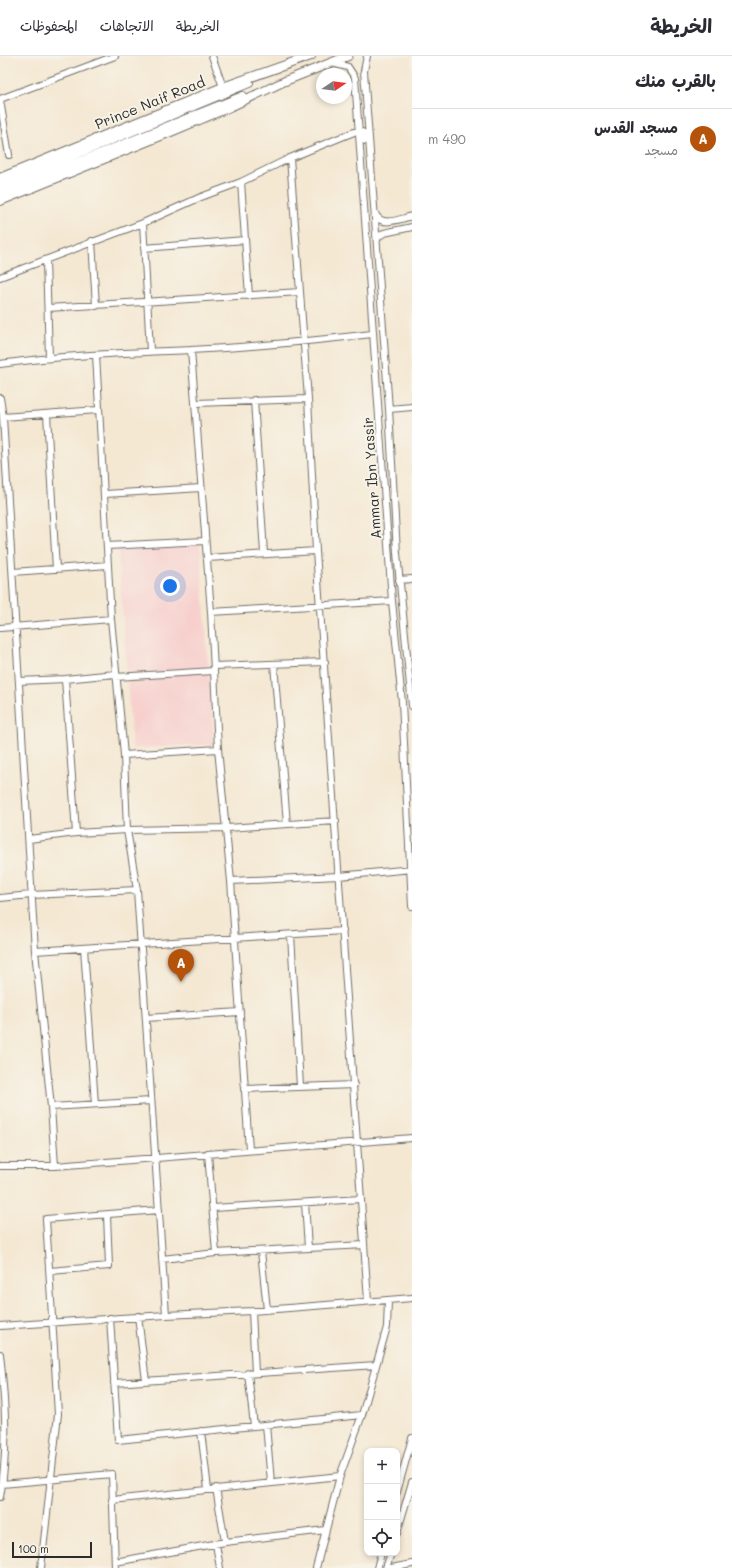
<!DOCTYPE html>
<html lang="ar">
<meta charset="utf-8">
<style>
body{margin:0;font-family:Mali,"Playpen Sans Arabic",sans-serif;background:#f2f2f3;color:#2b2b33;direction:rtl}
.controls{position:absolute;right:12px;bottom:12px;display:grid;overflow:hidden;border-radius:8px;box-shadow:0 2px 6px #0003}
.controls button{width:36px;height:36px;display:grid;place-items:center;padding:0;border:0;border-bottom:1px solid #e1e1e2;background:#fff;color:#2b2b33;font:20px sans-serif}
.compass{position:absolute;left:316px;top:12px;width:36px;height:36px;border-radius:50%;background:#fff;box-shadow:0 2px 6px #0003;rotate:77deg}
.scale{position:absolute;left:12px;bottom:10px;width:80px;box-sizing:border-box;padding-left:4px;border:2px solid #2b2b2b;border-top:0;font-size:11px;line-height:14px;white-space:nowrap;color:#2b2b2b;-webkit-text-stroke:3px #f7f3e8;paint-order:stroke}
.you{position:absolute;left:170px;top:530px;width:14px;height:14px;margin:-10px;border:3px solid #fff;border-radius:50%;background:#1a73e8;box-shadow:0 0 0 6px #1a73e833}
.badge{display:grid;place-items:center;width:26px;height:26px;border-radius:50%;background:#b45309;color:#fff;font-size:13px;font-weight:700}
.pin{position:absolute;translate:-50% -33px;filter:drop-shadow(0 1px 2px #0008)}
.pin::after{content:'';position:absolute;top:21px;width:14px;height:12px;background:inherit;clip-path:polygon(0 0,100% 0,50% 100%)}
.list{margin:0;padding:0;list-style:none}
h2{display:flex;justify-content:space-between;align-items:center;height:52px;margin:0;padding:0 16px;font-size:17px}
h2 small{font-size:13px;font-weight:400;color:#7c7c81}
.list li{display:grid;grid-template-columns:26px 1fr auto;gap:12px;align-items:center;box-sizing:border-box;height:60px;padding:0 16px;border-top:1px solid #e1e1e2}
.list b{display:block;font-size:15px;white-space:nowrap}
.list p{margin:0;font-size:13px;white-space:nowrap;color:#7c7c81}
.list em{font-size:13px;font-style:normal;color:#7c7c81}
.icon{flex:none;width:22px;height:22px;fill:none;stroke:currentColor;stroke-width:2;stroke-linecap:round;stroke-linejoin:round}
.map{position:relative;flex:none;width:412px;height:1512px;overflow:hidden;direction:ltr}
header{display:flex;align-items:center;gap:24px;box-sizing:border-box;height:56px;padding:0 20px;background:#fff;border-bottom:1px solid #e1e1e2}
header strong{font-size:19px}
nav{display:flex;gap:22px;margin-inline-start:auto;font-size:14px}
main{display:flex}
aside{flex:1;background:#fff}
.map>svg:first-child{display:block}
</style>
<header>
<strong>الخريطة</strong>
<nav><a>الخريطة</a><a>الاتجاهات</a><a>المحفوظات</a></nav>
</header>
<main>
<aside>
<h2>بالقرب منك<small></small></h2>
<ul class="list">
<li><span class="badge">A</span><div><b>مسجد القدس</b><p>مسجد</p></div><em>490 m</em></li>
</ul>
</aside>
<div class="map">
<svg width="412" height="1512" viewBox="0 0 412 1512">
<rect width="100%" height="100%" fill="#f7f3e8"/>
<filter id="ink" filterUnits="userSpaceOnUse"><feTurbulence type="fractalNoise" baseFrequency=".025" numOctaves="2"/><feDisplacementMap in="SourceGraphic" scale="8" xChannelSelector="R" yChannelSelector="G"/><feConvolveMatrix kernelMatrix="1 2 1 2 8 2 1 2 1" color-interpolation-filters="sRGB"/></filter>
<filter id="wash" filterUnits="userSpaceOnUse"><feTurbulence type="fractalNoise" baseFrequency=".012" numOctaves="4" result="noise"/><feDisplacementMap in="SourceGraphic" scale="16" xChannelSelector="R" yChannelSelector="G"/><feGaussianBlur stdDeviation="0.9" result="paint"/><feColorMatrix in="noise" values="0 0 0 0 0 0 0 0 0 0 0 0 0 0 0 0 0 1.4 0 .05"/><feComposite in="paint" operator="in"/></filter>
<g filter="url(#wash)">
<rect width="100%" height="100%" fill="#f4e8d3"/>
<path fill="#f7d0cd" d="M200 487 214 688 132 693 118 493Z"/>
</g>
<g filter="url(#ink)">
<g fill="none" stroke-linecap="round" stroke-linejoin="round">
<defs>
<path id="minor" d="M212 0 223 31
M367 0 364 15 389 353 397 497 412 650
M331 7 348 11 355 22 392 545 402 646 412 850
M0 43 115 0
M0 44 9 99
M290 102 308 343 316 495 368 1245
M241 126 249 240
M375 157C380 172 400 163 412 160
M143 167 150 295
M377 184 378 181 384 177 412 171
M92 185 96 250
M144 192 245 184
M46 204 49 301
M0 221 143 167 201 141 241 126 290 102 359 74 365 78V85
M48 252 300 236
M191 294 211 556 218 693 231 825 249 1094
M96 299 111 563 124 699 127 774 137 834 166 1259
M0 308C63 299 127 297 191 294 251 291 312 285 372 278
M0 342 3 361 35 895 51 1051 55 1110
M254 344 264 497
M196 347 308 343
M389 353 412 351
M47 358 56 513
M3 361 98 354
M105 438 201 432
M107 490 205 485
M208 502 316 495
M13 516 108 509
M399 524 412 523
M211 556 392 545
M0 572 111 563
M274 608 287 768
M214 610 325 606
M116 621 214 615
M65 623 76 777
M19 625 65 623 115 618
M124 699 218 693
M29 783 76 777 127 774 227 772 336 765
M231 825 339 820 412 813
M0 842 31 839 137 834
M291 879 300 1030
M84 892 95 1048
M35 895 343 875
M146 962 240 956
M244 1033 354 1029
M51 1051 151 1045
M208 1097 216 1197
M0 1110H55L412 1082
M305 1147 308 1192
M213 1152 361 1143
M261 1195 267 1254
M162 1203 216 1197 364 1189
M50 1215 109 1210 107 1159
M252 1255 255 1317
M138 1260 146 1325
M110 1262 118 1384 362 1359
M0 1270 166 1259 252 1255 412 1242
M0 1298C5 1345 9 1394 0 1441
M248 1317 254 1370
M114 1327 376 1309
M266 1369 271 1426
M201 1375 208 1433
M2 1428 112 1418 115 1512
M216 1432 225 1486
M397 1436 412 1382
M112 1444 340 1420
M397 1477 412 1426
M216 1488 220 1512
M115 1506 225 1486 325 1474
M41 1512 58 1358 46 1163 159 1154
M316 1512 340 1420 362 1359 387 1271 388 1245
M377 1512 381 1497
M386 1512 391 1497
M391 1512 412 1508"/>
<path id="major" d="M0 122 223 31 311 0
M0 130 249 27
M0 138 243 40
M0 145 173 75 230 51 285 25 348 0"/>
</defs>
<use href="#minor" stroke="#716d66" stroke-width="8"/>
<use href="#major" stroke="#716d66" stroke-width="10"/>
<use href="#minor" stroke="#fff" stroke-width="6"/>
<use href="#major" stroke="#fff" stroke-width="8"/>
</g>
</g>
<g text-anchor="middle" stroke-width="4" stroke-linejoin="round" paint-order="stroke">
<g font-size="14" fill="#2b2b2b" stroke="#f7f3e8">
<text transform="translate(150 47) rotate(-22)" y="5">Prince Naif Road</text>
<text transform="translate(372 422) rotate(-94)" y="5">Ammar Ibn Yassir</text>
</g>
</g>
</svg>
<div class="controls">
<button>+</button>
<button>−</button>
<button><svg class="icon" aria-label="locate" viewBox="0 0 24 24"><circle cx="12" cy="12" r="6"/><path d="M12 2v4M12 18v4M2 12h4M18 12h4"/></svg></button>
</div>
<svg class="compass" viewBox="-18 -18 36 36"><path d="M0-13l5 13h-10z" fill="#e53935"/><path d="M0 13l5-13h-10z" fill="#7c7c81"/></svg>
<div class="scale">100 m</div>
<div class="you"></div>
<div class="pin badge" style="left:181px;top:926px">A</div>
</div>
</main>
